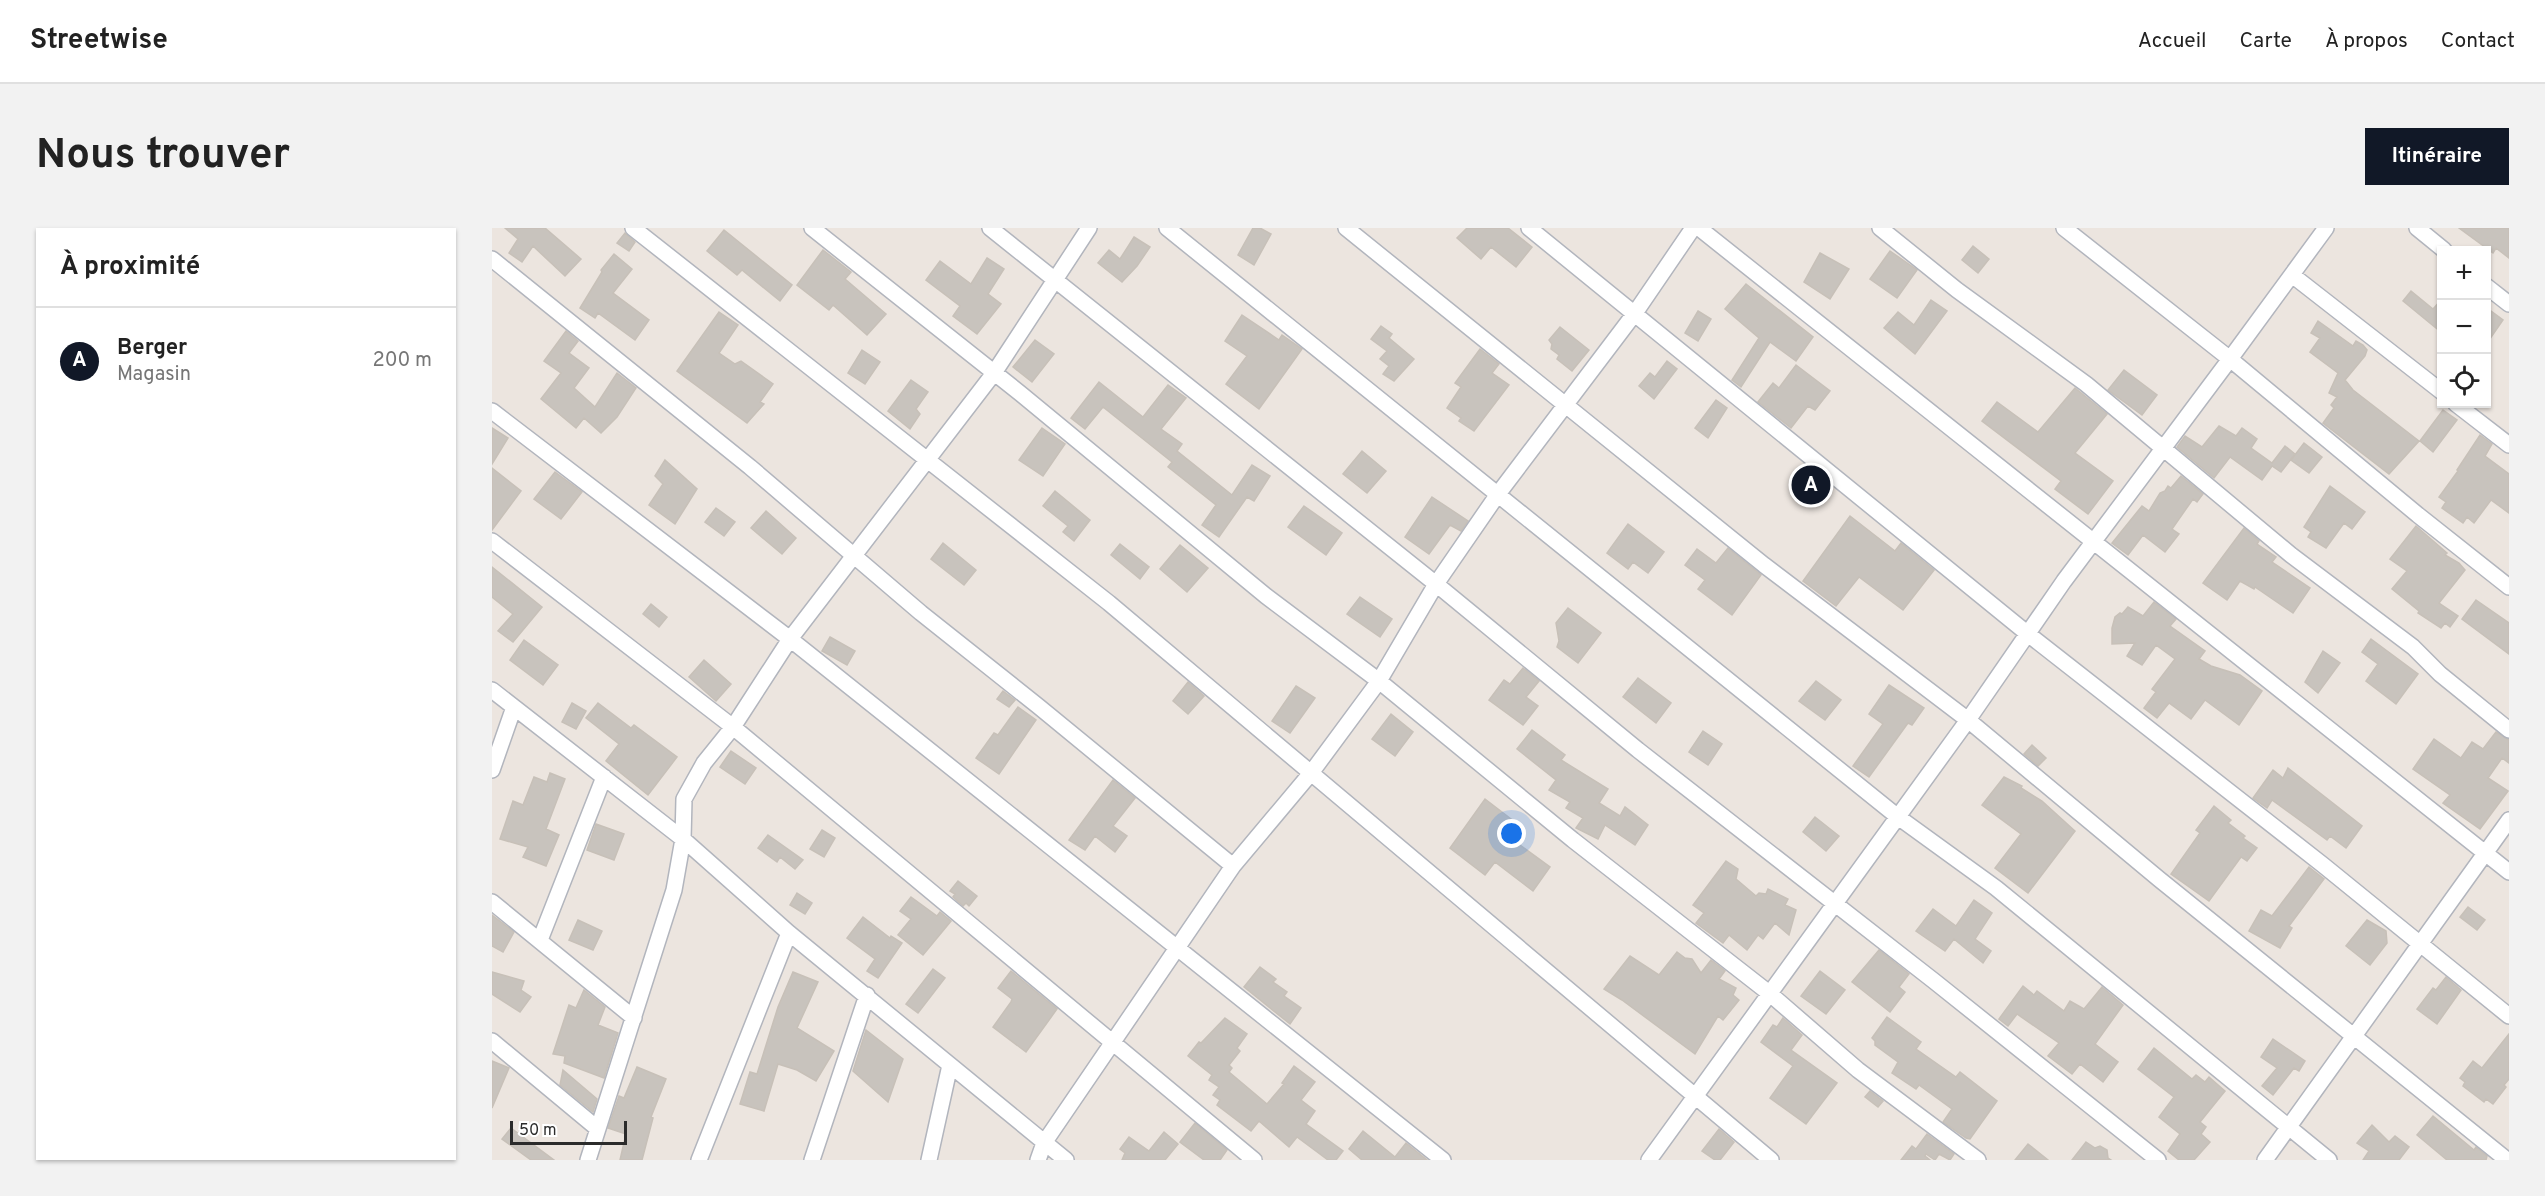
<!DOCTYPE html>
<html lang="fr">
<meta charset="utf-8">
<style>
body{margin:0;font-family:Overpass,sans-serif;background:#f2f2f2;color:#222}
.controls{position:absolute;right:18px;top:18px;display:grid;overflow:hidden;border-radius:0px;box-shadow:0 2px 4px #0004}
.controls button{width:54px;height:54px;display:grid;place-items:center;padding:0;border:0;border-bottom:2px solid #e0e0e0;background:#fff;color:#222;font:30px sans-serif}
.scale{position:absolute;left:18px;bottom:15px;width:117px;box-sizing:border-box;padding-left:6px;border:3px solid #2b2b2b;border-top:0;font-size:16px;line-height:21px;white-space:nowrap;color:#2b2b2b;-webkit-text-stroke:4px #fff;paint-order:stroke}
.you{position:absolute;left:1020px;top:606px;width:21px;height:21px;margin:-15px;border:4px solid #fff;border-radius:50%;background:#1a73e8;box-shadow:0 0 0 9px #1a73e833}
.badge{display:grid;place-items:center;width:39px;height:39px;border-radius:50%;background:#111827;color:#fff;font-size:20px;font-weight:700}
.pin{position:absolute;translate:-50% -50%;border:3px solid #fff;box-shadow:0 2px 6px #0006}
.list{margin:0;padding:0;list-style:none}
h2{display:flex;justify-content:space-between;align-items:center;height:78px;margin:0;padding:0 24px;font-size:26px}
h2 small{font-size:20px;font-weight:400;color:#767676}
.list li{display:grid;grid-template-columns:39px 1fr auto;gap:18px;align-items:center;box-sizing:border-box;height:108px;padding:0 24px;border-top:2px solid #e0e0e0}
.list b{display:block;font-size:22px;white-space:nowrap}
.list p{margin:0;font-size:20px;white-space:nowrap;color:#767676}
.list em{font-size:20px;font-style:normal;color:#767676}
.icon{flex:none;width:33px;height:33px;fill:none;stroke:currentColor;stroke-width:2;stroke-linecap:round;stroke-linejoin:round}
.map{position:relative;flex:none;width:2017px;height:932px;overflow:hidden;border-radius:0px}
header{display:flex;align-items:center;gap:36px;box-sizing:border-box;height:84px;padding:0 30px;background:#fff;border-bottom:2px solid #e0e0e0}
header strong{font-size:28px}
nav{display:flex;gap:33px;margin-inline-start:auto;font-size:21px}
.intro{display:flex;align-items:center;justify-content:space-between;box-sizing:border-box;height:144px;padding:0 36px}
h1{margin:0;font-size:42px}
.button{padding:15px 27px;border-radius:0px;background:#111827;color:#fff;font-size:21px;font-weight:700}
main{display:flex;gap:36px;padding:0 36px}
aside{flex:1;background:#fff;border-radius:0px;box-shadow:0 2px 4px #0004}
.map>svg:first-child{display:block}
</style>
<header>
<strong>Streetwise</strong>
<nav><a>Accueil</a><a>Carte</a><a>À propos</a><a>Contact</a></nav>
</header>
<div class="intro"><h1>Nous trouver</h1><a class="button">Itinéraire</a></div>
<main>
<aside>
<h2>À proximité<small></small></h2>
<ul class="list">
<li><span class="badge">A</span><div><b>Berger</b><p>Magasin</p></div><em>200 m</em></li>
</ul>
</aside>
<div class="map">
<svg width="2017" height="932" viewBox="0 0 2017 932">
<rect width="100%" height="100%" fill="#ece5df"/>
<path fill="#c8c3bd" stroke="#c7c0b8" stroke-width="1.5" d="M13 0H53L89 31 73 48 41 18 30 34 17 25 26 11Z
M761 0H768L779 6 762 37 746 27Z
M975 0H1016L1040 19 1024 39 999 19 989 31 965 10Z
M1967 0H2017V30L2004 20 2001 25Z
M232 2 300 57 288 73 250 42 245 47 215 23Z
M133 5 143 14 137 23 125 15Z
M642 9 658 19 645 38 630 54 606 35 617 22 628 31Z
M1481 18 1497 31 1486 45 1470 32Z
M331 22 359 44 353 51 394 86 375 107 341 77 337 82 305 57Z
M1398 23 1425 42 1405 70 1378 51Z
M1328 25 1357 41 1338 71 1312 54Z
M122 26 140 41 121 65 157 92 143 112 106 85 103 90 88 80 110 44 109 42Z
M495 30 512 41 496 66 509 76 485 106 461 88 468 78 434 52 448 33 479 56Z
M1254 56 1321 109 1304 133 1278 114 1249 159 1240 152 1267 110 1233 81Z
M1919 63 1941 81 1950 71V105L1911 73Z
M1439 72 1455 83 1423 126 1392 100 1406 84 1422 97Z
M1995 80 2011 92 1995 115Z
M1206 83 1219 91 1206 113 1193 105Z
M227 84 246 97 227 125 243 136 249 133 281 156 268 174 272 176 255 195 185 143Z
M750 87 787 112 790 107 810 121 767 181 734 156 755 128 733 113Z
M1826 93 1861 118 1864 113 1871 117 1875 122 1873 128 1853 152 1861 162 1927 213 1897 246 1831 195 1842 180 1839 177 1845 169 1837 165 1846 145 1818 124 1828 110 1819 105Z
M889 98 900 106 897 110 922 131 902 153 891 146 897 138 888 131 895 123 879 111Z
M1068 99 1097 122 1080 143 1065 131 1067 127 1059 121 1060 116 1057 112Z
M74 103 86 113 77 125 97 140 82 160 103 179 125 145 144 160 125 189 109 205 92 190 84 200 49 171 69 145 52 133Z
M543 112 562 126 540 154 521 139Z
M988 121 1007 136 1000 145 1017 157 982 203 967 193 969 190 955 180 969 159 963 155Z
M370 122 388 134 373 156 356 145Z
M1175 133 1185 141 1162 171 1147 158 1158 145 1163 149Z
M1304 137 1338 163 1323 182 1316 178 1299 200 1266 174 1281 155 1287 160Z
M1632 142 1665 167 1650 187 1616 162Z
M419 152 436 164 424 181 428 186 418 201 396 183Z
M607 154 651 189 676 157 694 170 669 201 690 216 685 223 740 267 760 237 778 248 762 273 755 269 727 309 710 297 724 277 676 239 680 234 611 179 593 201 579 190Z
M1583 160 1615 186 1583 225 1621 253 1596 286 1563 261 1569 253 1490 193 1505 174 1546 204Z
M1224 172 1235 180 1216 210 1203 200Z
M1951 182 1965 192 1941 224 1928 213Z
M1727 198 1744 208 1750 200 1765 211 1759 220 1780 235 1793 218 1803 226 1789 244 1780 238 1770 252 1738 229 1722 250 1685 219 1693 208 1710 219Z
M0 200 16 210 0 236Z
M550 200 573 216 551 248 527 232Z
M1988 207 2000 216 1993 228 2017 246V285L1999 272 1982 295 1975 289 1971 295 1950 280 1954 274 1947 269 1966 243 1965 242Z
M1812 215 1830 229 1817 245 1799 232Z
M870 223 894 243 875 265 851 246Z
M173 232 205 261 183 296 157 277 171 256 163 248Z
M0 240 29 263 0 302Z
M63 244 90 264 69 291 42 271Z
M1689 248 1711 266 1705 274 1701 271 1680 301 1687 306 1673 324 1651 307 1636 327 1620 315 1650 278 1657 283 1668 265 1673 263 1676 258 1679 260Z
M1838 258 1873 284 1860 301 1852 295 1834 320 1816 309 1819 304 1812 299Z
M563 263 598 292 582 313 571 304 576 298 551 278Z
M940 269 976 293 969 303 958 297 937 326 913 309Z
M812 278 850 305 834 327 796 299Z
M224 280 243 294 232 308 213 294Z
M274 283 304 310 290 326 259 300Z
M1358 288 1403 323 1409 315 1442 342 1411 382 1367 349 1344 378 1311 353Z
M1136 296 1172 324 1156 345 1141 334 1136 341 1115 325Z
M1924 298 1955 325 1953 327 1967 335 1973 342 1947 375 1966 388 1958 399 1953 395 1949 400 1926 385 1927 383 1900 361 1915 343 1898 331Z
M1752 300 1767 313 1765 316 1784 329 1780 334 1818 360 1801 385 1763 359 1762 361 1748 353 1735 372 1711 355Z
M451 315 484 342 472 357 439 331Z
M628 316 657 339 648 351 619 327Z
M688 317 716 340 695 364 668 341Z
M1236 320 1269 347 1240 387 1206 361 1213 352 1193 337 1205 321 1224 335Z
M0 339 50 379 21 414 6 403 21 386 0 369Z
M868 369 900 391 888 409 855 386Z
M1984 372 2017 395V426L1970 391Z
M1662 374 1684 391 1678 398 1713 423 1707 431 1719 438 1748 447 1770 463 1747 497 1713 472 1699 491 1677 475 1665 490 1652 480 1664 464 1660 461 1683 431 1664 417 1650 437 1635 428 1643 415 1620 416V400L1623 389 1628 385 1630 386 1636 379 1651 388Z
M159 376 175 389 167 399 151 386Z
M1076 380 1109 405 1086 435 1065 419 1067 413 1064 395Z
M338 409 363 423 355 437 330 423Z
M1879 411 1926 446 1904 476 1874 453 1886 436 1870 424Z
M32 412 66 437 51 457 18 432Z
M1831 423 1848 435 1826 465 1813 454Z
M212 432 239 456 224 473 197 449Z
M1031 440 1047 453 1034 469 1046 478 1031 497 997 472 1012 452 1018 456Z
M1146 450 1179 475 1164 495 1131 469Z
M1324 453 1349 472 1333 492 1307 473Z
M696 454 712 468 696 486 681 473Z
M1397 457 1432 480 1420 497 1416 495 1377 549 1361 538 1391 496 1377 486Z
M804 458 823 470 798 505 780 493Z
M511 463 523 472 517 479 505 471Z
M80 475 94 483 84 501 70 494Z
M106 475 139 500 142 497 185 529 156 567 114 533 127 516 94 490Z
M526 479 544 492 507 546 484 530 502 505 506 507Z
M899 486 921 504 903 528 880 511Z
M1040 502 1073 527 1069 532 1116 561 1107 575 1128 588 1133 579 1156 597 1143 617 1113 597 1106 611 1084 600 1091 590 1074 580 1078 574 1057 562 1064 552 1025 521Z
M1211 503 1230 516 1216 537 1197 524Z
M2004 504 2017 512V535L2010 530 1996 550 2016 563 1988 601 1951 575 1958 567 1921 541 1942 511 1969 530 1980 514 1991 521Z
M1540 517 1554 530 1546 538 1532 526Z
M239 523 264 540 253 556 228 539Z
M1796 540 1870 598 1854 620 1838 608 1835 612 1780 572 1775 580 1761 570 1781 542 1791 550Z
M58 545 73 551 54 601 67 607 54 638 31 629 36 619 8 611 21 573 31 577 42 549 55 554Z
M1512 549 1530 558 1529 560 1550 573 1583 603 1536 665 1503 640 1529 606 1490 577Z
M621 552 643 570 621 598 635 608 623 624 603 608 593 622 577 612Z
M993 571 1027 597 1017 609 1058 639 1041 663 1003 634 993 647 958 620Z
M1722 578 1739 592 1736 595 1753 608 1751 610 1765 620 1755 633 1749 629 1717 673 1679 646 1708 605 1704 602Z
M1323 589 1347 608 1334 623 1311 604Z
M104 596 132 606 122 632 95 622Z
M330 602 343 610 332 629 318 621Z
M276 607 311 632 303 641 288 629 285 634 266 620Z
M1234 633 1246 641 1244 651 1264 668 1267 665 1274 666 1276 661 1296 671 1293 677 1304 682 1297 707 1283 695 1271 711 1266 707 1255 722 1237 707 1231 715 1204 695 1212 685 1201 677Z
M1817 639 1832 651 1797 698 1800 700 1788 720 1757 703 1769 682 1780 688Z
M466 653 485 668 477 678 474 675 471 678 461 669 463 666 458 663Z
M305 665 320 675 313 686 298 677Z
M419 669 445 688 448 684 459 693 431 727 406 707 419 691 408 683Z
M1482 672 1500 685 1483 711 1499 723 1491 735 1462 711 1453 723 1424 703 1441 681 1464 698Z
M1976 679 1993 692 1985 702 1968 689Z
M0 687 22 704 11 724 0 718Z
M371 689 398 710 399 708 410 715 386 750 375 743 383 731 355 710Z
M86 692 110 703 101 722 77 712Z
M1875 692 1894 703 1895 715 1878 737 1854 718Z
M1387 722 1417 746 1407 759 1413 764 1398 784 1360 754Z
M1185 724 1193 730 1200 731 1209 745 1219 732 1233 743 1227 751 1244 760 1241 767 1247 772 1231 792 1226 788 1203 826 1130 772 1112 761 1138 728 1167 747Z
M768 739 784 751 781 754 795 764 792 768 809 780 798 796 752 759Z
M441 741 453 750 426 785 414 776Z
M519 743 565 781 534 824 501 799 519 774 520 771 506 760Z
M1328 743 1353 762 1334 786 1309 768Z
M0 744 32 753 29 762 39 769 28 784 0 766Z
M301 744 326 754 305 800 342 823 324 853 305 842 286 836 272 883 248 876 258 844 265 846 286 779Z
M1954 749 1969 762 1945 796 1925 781 1941 760 1944 762Z
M1531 758 1542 767 1545 763 1572 783 1578 773 1592 781 1610 759 1631 777 1603 816 1626 834 1611 854 1588 836 1580 846 1556 828 1567 815 1525 786 1516 798 1507 791Z
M92 762 113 779 106 797 126 805 112 850 72 835 73 828 61 826 77 777 84 780Z
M1395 789 1429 814 1424 821 1464 849 1468 844 1505 873 1478 911 1474 910 1451 894 1460 881 1427 857 1424 861 1400 845 1406 834 1383 817V813L1380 810Z
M733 790 755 806 745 820 748 823 737 837 740 840 737 844 775 876 792 856 790 855 802 838 823 854 809 872 823 883 814 896 851 923 844 932H836L805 909 797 919 767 893 759 903 725 877 728 872 721 867 727 859 717 852 720 847 696 828 707 814 709 815Z
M1291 790 1310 807 1299 822 1345 855 1314 896 1278 870 1301 838 1269 814 1281 797 1285 799Z
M374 802 411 831 396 874 361 843Z
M2017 806V851L2012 857 2014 859 2001 876 1994 871 1992 874 1971 858 1973 854 1968 850 1981 833 1990 840Z
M1781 811 1813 833 1807 843 1802 840 1781 867 1770 858 1785 840 1769 829Z
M1662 820 1700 851 1704 847 1713 854 1717 849 1733 863 1708 894 1714 899 1709 906 1718 914 1702 932H1687L1676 923 1688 906 1667 889 1682 869 1646 841Z
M0 833 17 840 0 880Z
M145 839 174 851 159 889 161 890 150 932H128L134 906 116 900 127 868 132 870Z
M71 842 105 871 101 884 68 857Z
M1378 863 1391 873 1386 879 1373 869Z
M1941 888 1982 922 1984 919 1995 928 1994 932H1955L1925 907Z
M703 895 735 922 728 932H712L688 914Z
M1880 897 1897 914 1903 908 1917 919 1907 932H1871L1877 923 1865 915Z
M19 900 62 932H39L10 911Z
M1227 901 1242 914 1228 932H1223L1210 923Z
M871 903 903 929 914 915 935 932H870L857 921Z
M672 904 686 916 673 932H630L633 925 628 921 637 909 657 923Z
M1435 906 1462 926 1458 932 1447 926 1443 932 1434 926 1433 928 1438 932H1409L1420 918 1424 921Z
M1594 914 1603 920 1608 918 1615 922 1616 930 1619 932H1580Z
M1536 916 1556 932H1523Z"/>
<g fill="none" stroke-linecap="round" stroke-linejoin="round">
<defs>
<path id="minor" d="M141 0 617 375 1279 932
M320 0 529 166 774 368 887 453 1081 612 1277 765 1366 842 1486 932
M498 0 944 356 1146 522 1442 753 1666 932
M675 0 1406 589 1504 660 1837 932
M854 0 1272 337 1476 492 1667 651 2015 932
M1037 0 1536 406 1831 637 2017 788
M1207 0 2017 644
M1388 0 1465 62 1594 156 1799 327 1921 419 1948 446 2017 502
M1572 0 1738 131 1926 287 2017 359
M1925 0 1952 22
M0 31 258 239 429 385 546 478 741 638
M1800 47 1950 164
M1994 58 2017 76
M1964 176 2017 217
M0 183 298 411 951 932
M0 313 241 499 762 932
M0 462 191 611 297 705 574 932
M0 542 22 479
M0 674 142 790
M48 712 112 549
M0 813 106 901
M96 932 182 662 191 611 192 571 212 535 241 499 298 411 502 145 597 0
M207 932 297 705
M320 932 375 767
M437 932 458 837
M546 932 552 915 741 638 819 545 887 453 944 356 1006 266 1143 85 1201 0
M1157 932 1476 492 1572 353 1738 131 1834 0
M1773 932 2017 592"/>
</defs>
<use href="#minor" stroke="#b2b5bd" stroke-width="18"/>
<use href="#minor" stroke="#fff" stroke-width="15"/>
</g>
</svg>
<div class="controls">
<button>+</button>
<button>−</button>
<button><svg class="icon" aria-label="locate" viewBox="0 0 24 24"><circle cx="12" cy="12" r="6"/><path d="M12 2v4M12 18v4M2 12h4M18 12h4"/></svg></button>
</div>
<div class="scale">50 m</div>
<div class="you"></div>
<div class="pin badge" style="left:1319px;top:257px">A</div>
</div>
</main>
